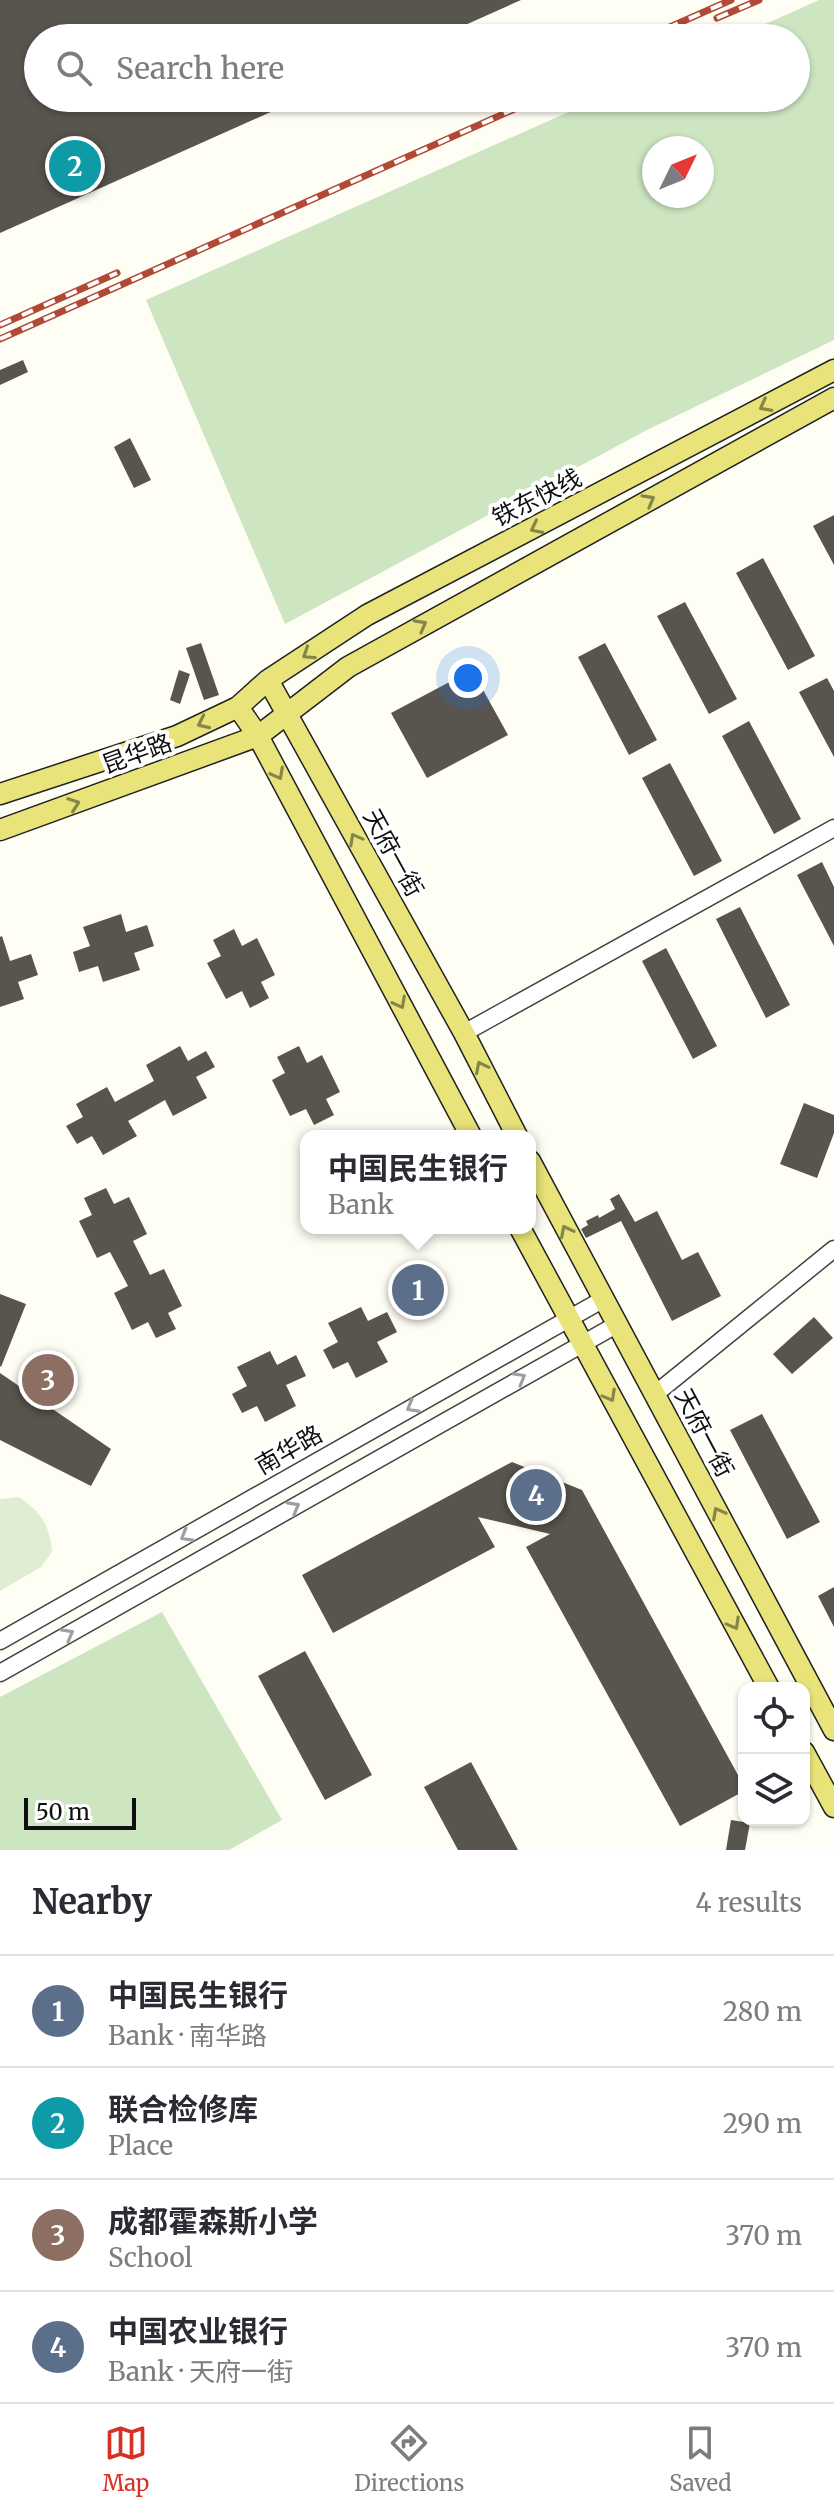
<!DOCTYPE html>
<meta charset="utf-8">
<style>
body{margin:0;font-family:Merriweather,"Noto Sans SC",serif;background:#f2f2f3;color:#2b2b33}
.controls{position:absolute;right:24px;bottom:24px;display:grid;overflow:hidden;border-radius:16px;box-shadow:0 2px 6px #0004}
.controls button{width:72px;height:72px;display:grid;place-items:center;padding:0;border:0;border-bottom:2px solid #e1e1e2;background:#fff;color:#2b2b33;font:40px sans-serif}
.compass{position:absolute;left:642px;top:136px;width:72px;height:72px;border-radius:50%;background:#fff;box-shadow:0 2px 6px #0004;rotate:47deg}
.scale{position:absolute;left:24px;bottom:20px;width:112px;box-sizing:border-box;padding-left:8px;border:4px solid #101010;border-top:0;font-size:22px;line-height:28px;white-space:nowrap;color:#101010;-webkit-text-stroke:6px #fff;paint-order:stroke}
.you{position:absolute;left:468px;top:678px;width:28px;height:28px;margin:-20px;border:6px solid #fff;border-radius:50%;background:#1a73e8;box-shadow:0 0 0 12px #1a73e833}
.badge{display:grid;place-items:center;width:52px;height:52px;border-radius:50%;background:#d93025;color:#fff;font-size:26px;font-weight:700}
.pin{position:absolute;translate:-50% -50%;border:4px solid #fff;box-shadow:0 2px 8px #0006}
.popup{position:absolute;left:300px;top:1130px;width:236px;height:104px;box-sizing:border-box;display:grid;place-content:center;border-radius:16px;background:#fff;filter:drop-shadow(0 2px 6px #0005);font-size:26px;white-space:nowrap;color:#7c7c81}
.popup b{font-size:30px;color:#2b2b33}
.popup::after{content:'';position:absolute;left:50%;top:100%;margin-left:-16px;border:16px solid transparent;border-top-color:#fff}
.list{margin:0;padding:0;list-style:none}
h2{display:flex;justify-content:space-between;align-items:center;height:104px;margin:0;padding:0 32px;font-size:34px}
h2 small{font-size:26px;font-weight:400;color:#7c7c81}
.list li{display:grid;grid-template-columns:52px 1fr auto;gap:24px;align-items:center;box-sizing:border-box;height:112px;padding:0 32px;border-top:2px solid #e1e1e2}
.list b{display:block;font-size:30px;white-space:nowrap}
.list p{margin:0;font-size:26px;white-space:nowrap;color:#7c7c81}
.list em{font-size:26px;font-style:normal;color:#7c7c81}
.icon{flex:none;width:44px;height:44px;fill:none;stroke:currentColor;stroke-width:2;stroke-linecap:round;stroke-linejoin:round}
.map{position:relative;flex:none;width:834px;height:1850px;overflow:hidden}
.search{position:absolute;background:#fff;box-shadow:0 2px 6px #0004;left:24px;right:24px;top:24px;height:88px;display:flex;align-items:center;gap:20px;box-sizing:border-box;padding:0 28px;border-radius:44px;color:#7c7c81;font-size:30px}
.sheet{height:552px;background:#fff}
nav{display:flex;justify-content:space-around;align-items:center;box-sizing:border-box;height:112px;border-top:2px solid #e1e1e2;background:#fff;font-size:22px;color:#7c7c81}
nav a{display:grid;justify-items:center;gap:4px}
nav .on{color:#d93025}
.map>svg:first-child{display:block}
</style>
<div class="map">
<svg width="834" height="1850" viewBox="0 0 834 1850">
<rect width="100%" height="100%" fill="#fefef5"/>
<path fill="#cde6c1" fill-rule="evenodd" d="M819 0H834V340L647 430 285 624 146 300 600 98H796V38H734ZM654 148H702V196H654Z
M162 1612 282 1820 229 1850H0V1697Z"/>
<path fill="#dfeed2" d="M19 1497C41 1512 50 1526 52 1552L41 1567 0 1591V1499Z"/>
<path fill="#58544e" d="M0 0H521L436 38H38V98H302L0 233Z
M23 360 28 372 0 385V370Z
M130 438 151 480 134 488 114 447Z
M834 515V565L813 526Z
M763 558 815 656 788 670 736 573Z
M685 602 737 699 709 714 657 616Z
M201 643 219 695 204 700 186 648Z
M605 643 657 740 629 755 578 657Z
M179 670 190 674 180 704 170 700Z
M472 670 508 735 427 778 391 713Z
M827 678 834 691V757L799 692Z
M749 721 801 819 774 834 722 736Z
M670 763 722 861 694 876 642 778Z
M822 862 834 887V946L797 875Z
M740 907 790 1005 766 1018 716 919Z
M121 914 126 932 147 925 154 946 134 953 140 970 103 982 98 966 79 972 73 952 90 946 83 927Z
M234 929 242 946 257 938 275 975 261 982 269 998 250 1008 242 991 226 999 207 963 221 956 213 940Z
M2 936 10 961 31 954 38 975 18 982 24 999 0 1007V937Z
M666 948 717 1046 693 1059 642 961Z
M180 1046 188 1061 206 1051 215 1067 196 1077 207 1098 173 1116 165 1100 128 1121 137 1136 103 1155 92 1136 77 1144 66 1126 83 1117 76 1104 107 1087 115 1102 154 1081 146 1065Z
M299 1046 307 1063 322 1055 340 1092 326 1099 334 1115 314 1125 306 1109 290 1116 272 1080 285 1073 277 1057Z
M804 1103 834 1115V1133L817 1178 780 1164Z
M106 1188 114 1204 129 1197 147 1234 133 1241 150 1275 164 1269 182 1306 168 1313 176 1329 156 1338 148 1322 132 1330 114 1293 128 1286 110 1252 97 1258 79 1221 92 1215 84 1198Z
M619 1194 635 1222 657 1211 682 1260 698 1252 721 1296 672 1321 621 1221 586 1238 581 1229 588 1225 586 1221 598 1215 599 1218 615 1209 610 1199Z
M0 1294 26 1304 1 1367 0 1366Z
M361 1307 368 1321 387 1312 397 1332 377 1342 388 1362 356 1378 348 1362 333 1369 323 1350 338 1342 328 1323Z
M814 1317 833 1338 792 1374 773 1354Z
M270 1351 277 1365 296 1355 306 1376 286 1385 296 1406 265 1422 257 1406 242 1413 232 1394 247 1386 237 1367Z
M0 1373 111 1449 91 1486 0 1440Z
M762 1414 820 1522 787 1539 730 1430Z
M512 1462 582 1490 744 1786V1791L680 1826 526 1547 550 1534 478 1517 495 1547 333 1633 302 1575Z
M834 1587V1627L818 1596Z
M305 1651 372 1775 325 1800 258 1676Z
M471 1762 518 1850H458L424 1787Z
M731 1820 750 1823 745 1850H726Z"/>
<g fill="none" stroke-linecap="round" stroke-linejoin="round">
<defs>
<path id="minor" d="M464 1033 834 828
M654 1395 834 1249
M0 1641 602 1300
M0 1673 616 1325"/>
<path id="major" d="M268 680 464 1033 517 1136
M238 707 258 736 471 1136
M0 794 177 736 238 707 268 680 367 615 834 370
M0 830 258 736 348 667 834 398
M530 1161 834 1730
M520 1228 769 1688
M804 1752 834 1807"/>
</defs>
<use href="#minor" stroke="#434343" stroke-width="19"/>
<use href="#major" stroke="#212121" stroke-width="23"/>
<use href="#minor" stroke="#fff" stroke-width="16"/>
<use href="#major" stroke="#e9e479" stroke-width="20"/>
<defs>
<path id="rail" d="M717 18 759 0
M645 38 731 0
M0 325 117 273
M0 339 539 98"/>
</defs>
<use href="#rail" stroke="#b24937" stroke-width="7"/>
<use href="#rail" stroke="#fff" stroke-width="4" stroke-dasharray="12" stroke-linecap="butt"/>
</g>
<defs><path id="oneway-chevron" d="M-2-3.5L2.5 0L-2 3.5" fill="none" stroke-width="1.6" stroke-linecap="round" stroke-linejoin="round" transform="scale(2)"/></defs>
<g stroke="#87854a">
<use href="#oneway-chevron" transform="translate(765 406) rotate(152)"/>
<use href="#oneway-chevron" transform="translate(649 500) rotate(-29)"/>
<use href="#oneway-chevron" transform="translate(536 528) rotate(153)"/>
<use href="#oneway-chevron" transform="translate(421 625) rotate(-29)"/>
<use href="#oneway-chevron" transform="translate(308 654) rotate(147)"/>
<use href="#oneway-chevron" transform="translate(203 723) rotate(155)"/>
<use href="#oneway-chevron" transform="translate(278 774) rotate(62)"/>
<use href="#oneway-chevron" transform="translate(74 804) rotate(-20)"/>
<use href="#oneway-chevron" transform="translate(355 839) rotate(-119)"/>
<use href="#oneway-chevron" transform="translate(400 1003) rotate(62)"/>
<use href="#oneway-chevron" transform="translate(481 1067) rotate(-117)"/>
<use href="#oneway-chevron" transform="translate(566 1231) rotate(-117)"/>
<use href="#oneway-chevron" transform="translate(610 1396) rotate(61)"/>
<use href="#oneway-chevron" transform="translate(718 1513) rotate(-118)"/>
<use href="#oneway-chevron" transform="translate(734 1624) rotate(61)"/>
</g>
<g stroke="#9f9f9f">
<use href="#oneway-chevron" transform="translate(520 1378) rotate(-30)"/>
<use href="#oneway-chevron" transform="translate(412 1407) rotate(150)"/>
<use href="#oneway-chevron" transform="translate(294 1507) rotate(-29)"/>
<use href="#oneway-chevron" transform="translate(186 1536) rotate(150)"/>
<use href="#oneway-chevron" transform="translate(68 1634) rotate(-29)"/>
</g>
<g text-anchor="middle" stroke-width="8" stroke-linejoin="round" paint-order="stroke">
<g font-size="24" fill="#101010" stroke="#fff">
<text transform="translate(537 498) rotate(-27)" y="8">铁东快线</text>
<text transform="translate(137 754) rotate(-20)" y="8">昆华路</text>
<text transform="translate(393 853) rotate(61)" y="8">天府一街</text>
<text transform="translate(704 1433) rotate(62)" y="8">天府一街</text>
<text transform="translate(289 1450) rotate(-30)" y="8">南华路</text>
</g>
</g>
</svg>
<div class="controls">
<button><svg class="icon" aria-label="locate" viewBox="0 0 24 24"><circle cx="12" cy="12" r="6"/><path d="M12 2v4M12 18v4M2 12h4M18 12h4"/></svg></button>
<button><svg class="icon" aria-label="layers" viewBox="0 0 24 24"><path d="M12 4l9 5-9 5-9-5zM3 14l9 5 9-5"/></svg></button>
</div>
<svg class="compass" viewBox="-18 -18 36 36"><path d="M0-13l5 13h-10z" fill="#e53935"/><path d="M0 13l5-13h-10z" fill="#7c7c81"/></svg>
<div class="scale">50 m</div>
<div class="you"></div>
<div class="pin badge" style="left:418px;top:1290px;background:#5c6f8a">1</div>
<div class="popup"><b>中国民生银行</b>Bank</div>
<div class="pin badge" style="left:75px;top:166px;background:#0f9aa8">2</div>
<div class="pin badge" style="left:48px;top:1380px;background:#8d6e63">3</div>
<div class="pin badge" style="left:536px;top:1495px;background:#5c6f8a">4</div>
<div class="search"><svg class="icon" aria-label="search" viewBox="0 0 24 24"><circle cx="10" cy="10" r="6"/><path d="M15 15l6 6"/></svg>Search here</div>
</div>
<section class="sheet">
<h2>Nearby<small>4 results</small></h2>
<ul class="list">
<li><span class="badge" style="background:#5c6f8a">1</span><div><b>中国民生银行</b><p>Bank · 南华路</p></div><em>280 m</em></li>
<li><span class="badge" style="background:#0f9aa8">2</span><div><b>联合检修库</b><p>Place</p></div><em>290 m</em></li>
<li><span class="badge" style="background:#8d6e63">3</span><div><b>成都霍森斯小学</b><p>School</p></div><em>370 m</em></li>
<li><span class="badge" style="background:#5c6f8a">4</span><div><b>中国农业银行</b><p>Bank · 天府一街</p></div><em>370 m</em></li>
</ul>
</section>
<nav>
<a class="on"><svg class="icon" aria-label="map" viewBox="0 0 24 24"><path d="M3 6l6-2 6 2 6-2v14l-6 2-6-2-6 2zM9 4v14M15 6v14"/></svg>Map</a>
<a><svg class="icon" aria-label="directions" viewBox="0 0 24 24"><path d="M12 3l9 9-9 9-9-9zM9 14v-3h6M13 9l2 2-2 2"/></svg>Directions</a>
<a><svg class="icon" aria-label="saved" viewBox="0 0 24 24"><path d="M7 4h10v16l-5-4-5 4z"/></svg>Saved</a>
</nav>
